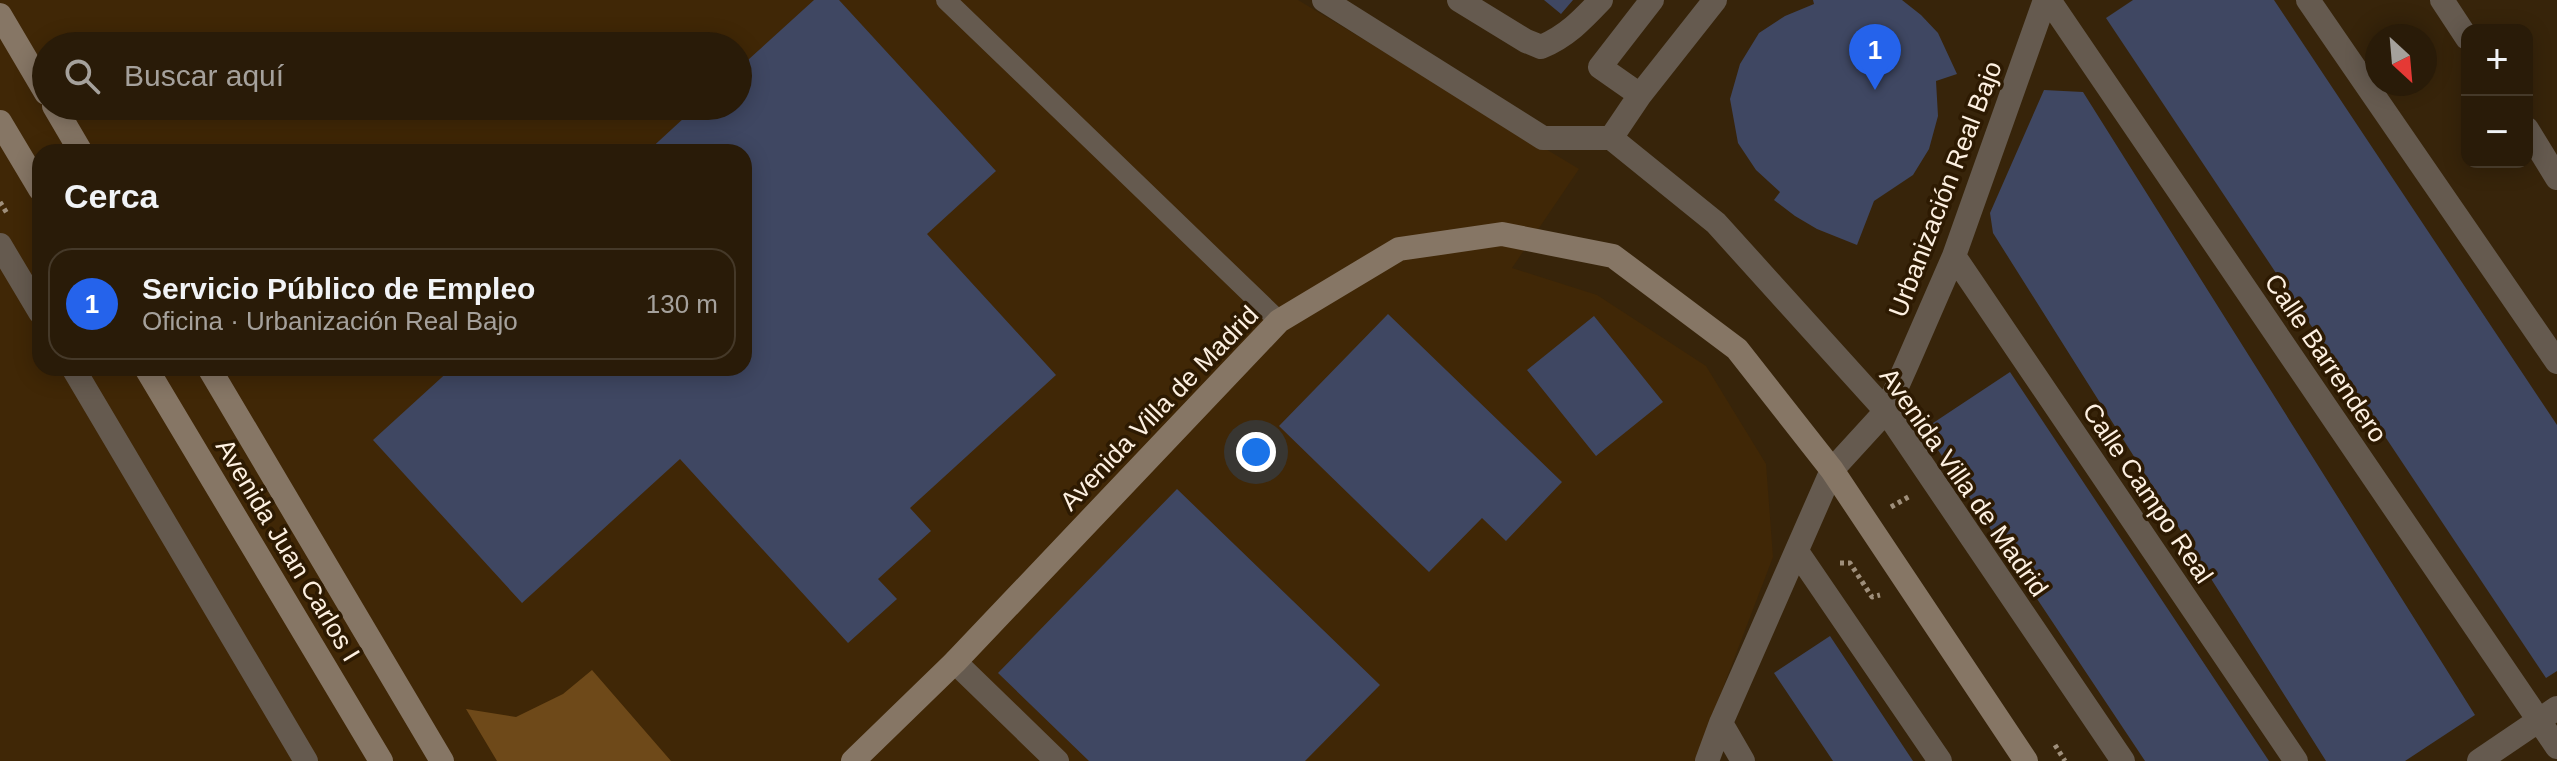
<!DOCTYPE html>
<html lang="es">
<meta charset="utf-8">
<style>
body{margin:0;font-family:Arial,sans-serif;background:#352816;color:#f1f3f6}
.controls{position:absolute;right:24px;top:24px;display:grid;overflow:hidden;border-radius:16px;box-shadow:0 4px 20px #0003}
.controls button{width:72px;height:72px;display:grid;place-items:center;padding:0;border:0;border-bottom:2px solid #453929;background:#291b08;color:#f1f3f6;font:40px sans-serif}
.compass{position:absolute;left:2365px;top:24px;width:72px;height:72px;border-radius:50%;background:#291b08;box-shadow:0 4px 20px #0003;rotate:154deg}
.you{position:absolute;left:1256px;top:452px;width:28px;height:28px;margin:-20px;border:6px solid #fff;border-radius:50%;background:#1a73e8;box-shadow:0 0 0 12px #1a73e833}
.badge{display:grid;place-items:center;width:52px;height:52px;border-radius:50%;background:#2563eb;color:#fff;font-size:26px;font-weight:700}
.pin{position:absolute;translate:-50% -66px;filter:drop-shadow(0 2px 4px #0008)}
.pin::after{content:'';position:absolute;top:42px;width:28px;height:24px;background:inherit;clip-path:polygon(0 0,100% 0,50% 100%)}
.list{margin:0;padding:0;list-style:none}
h2{display:flex;justify-content:space-between;align-items:center;height:104px;margin:0;padding:0 32px;font-size:34px}
h2 small{font-size:26px;font-weight:400;color:#a5a19c}
.list li{display:grid;grid-template-columns:52px 1fr auto;gap:24px;align-items:center;box-sizing:border-box;height:112px;margin:0 16px 16px;padding:0 16px;border:2px solid #453929;border-radius:24px}
.list b{display:block;font-size:30px;white-space:nowrap}
.list p{margin:0;font-size:26px;white-space:nowrap;color:#a5a19c}
.list em{font-size:26px;font-style:normal;color:#a5a19c}
.icon{flex:none;width:44px;height:44px;fill:none;stroke:currentColor;stroke-width:2;stroke-linecap:round;stroke-linejoin:round}
.map{position:relative;flex:none;width:2557px;height:761px;overflow:hidden}
.search{position:absolute;background:#291b08;box-shadow:0 4px 20px #0003;left:32px;top:32px;width:720px;height:88px;display:flex;align-items:center;gap:20px;box-sizing:border-box;padding:0 28px;border-radius:44px;color:#a5a19c;font-size:30px}
.panel{position:absolute;background:#291b08;box-shadow:0 4px 20px #0003;left:32px;top:144px;width:720px;height:232px;border-radius:24px}
.map>svg:first-child{display:block}
</style>
<div class="map">
<svg width="2557" height="761" viewBox="0 0 2557 761">
<rect width="100%" height="100%" fill="#37240a"/>
<path fill="#402706" fill-rule="evenodd" d="M0 0H1298L1579 169 1512 268 1597 295 1706 366 1766 464 1773 557 1695 761H0ZM46 46H738V106H46ZM40 152H744V368H40Z"/>
<path fill="#6e4919" d="M592 670 671 761H497L466 709 516 717 563 694Z"/>
<path fill="#3f4762" d="M814 0H839L996 171 927 234 1056 375 910 508 931 531 878 579 897 599 848 643 680 459 522 603 373 440 452 368H744V152H647L697 106H738V69Z
M1544 0H1573L1561 14Z
M1813 0H1902L1921 15 1938 33 1957 74 1936 81 1938 116 1929 149 1913 175 1874 201 1857 245 1817 229 1795 216 1774 200 1780 192 1756 170 1738 143 1730 99 1740 64 1759 33 1785 16 1814 4Z
M2133 0H2274L2557 425V671L2546 678 2106 18Z
M2044 90 2083 92 2475 715 2405 761H2326L1993 233 1990 213Z
M1388 314 1562 482 1506 541 1482 518 1429 572 1279 426Z
M1594 316 1663 402 1596 456 1527 370Z
M2010 372 2269 761H2145L1924 429Z
M1177 489 1380 685 1305 761H1089L998 673Z
M1830 636 1913 761H1833L1774 673Z"/>
<g fill="none" stroke-linecap="round" stroke-linejoin="round">
<path stroke="#9f8f7b" stroke-width="5" stroke-dasharray="4 4" stroke-linecap="butt" d="M0 202 8 215
M1891 507 1910 496
M1840 563H1850L1872 597 1880 595
M2055 745 2065 761"/>
<path stroke="#655a4f" stroke-width="20" d="M946 0 1279 321"/>
<path stroke="#655a4f" stroke-width="24" d="M1324 0 1543 138H1611L1716 223 1886 411 2123 761
M1459 0 1526 41 1541 47C1567 36 1582 20 1601 0
M2049 0 2557 747
M2308 0 2557 362
M2442 0 2467 38
M1640 95 1600 67 1652 0
M2527 129 2557 178
M1611 138 1640 95 1715 0
M0 245 40 312
M1954 256 2296 761
M73 368 306 761
M1798 553 1940 761
M955 662 1057 761
M1721 723 1743 761
M1707 761 1721 723 1832 470 1886 411 1907 364 1954 256 2045 0
M2479 761 2557 708"/>
<path stroke="#867665" stroke-width="24" d="M0 15 46 93
M54 106 81 152
M0 122 40 189
M146 368 381 761
M209 368 442 761
M853 761 955 662 1279 321 1399 249 1502 234 1613 256 1737 349 1832 470 2026 761"/>
</g>
<g text-anchor="middle" stroke-width="7" stroke-linejoin="round" paint-order="stroke">
<g font-size="26" fill="#fdf0e1" stroke="#2d1a02">
<text transform="translate(1945 189) rotate(-69)" y="9">Urbanización Real Bajo</text>
<text transform="translate(2326 358) rotate(56)" y="9">Calle Barrendero</text>
<text transform="translate(1159 408) rotate(-46)" y="9">Avenida Villa de Madrid</text>
<text transform="translate(1964 482) rotate(55)" y="9">Avenida Villa de Madrid</text>
<text transform="translate(2148 493) rotate(56)" y="9">Calle Campo Real</text>
<text transform="translate(288 550) rotate(59)" y="9">Avenida Juan Carlos I</text>
</g>
</g>
</svg>
<div class="controls">
<button>+</button>
<button>−</button>
</div>
<svg class="compass" viewBox="-18 -18 36 36"><path d="M0-13l5 13h-10z" fill="#e53935"/><path d="M0 13l5-13h-10z" fill="#a5a19c"/></svg>
<div class="you"></div>
<div class="pin badge" style="left:1875px;top:90px">1</div>
<div class="search"><svg class="icon" aria-label="search" viewBox="0 0 24 24"><circle cx="10" cy="10" r="6"/><path d="M15 15l6 6"/></svg>Buscar aquí</div>
<section class="panel">
<h2>Cerca<small></small></h2>
<ul class="list">
<li><span class="badge">1</span><div><b>Servicio Público de Empleo</b><p>Oficina · Urbanización Real Bajo</p></div><em>130 m</em></li>
</ul>
</section>
</div>
